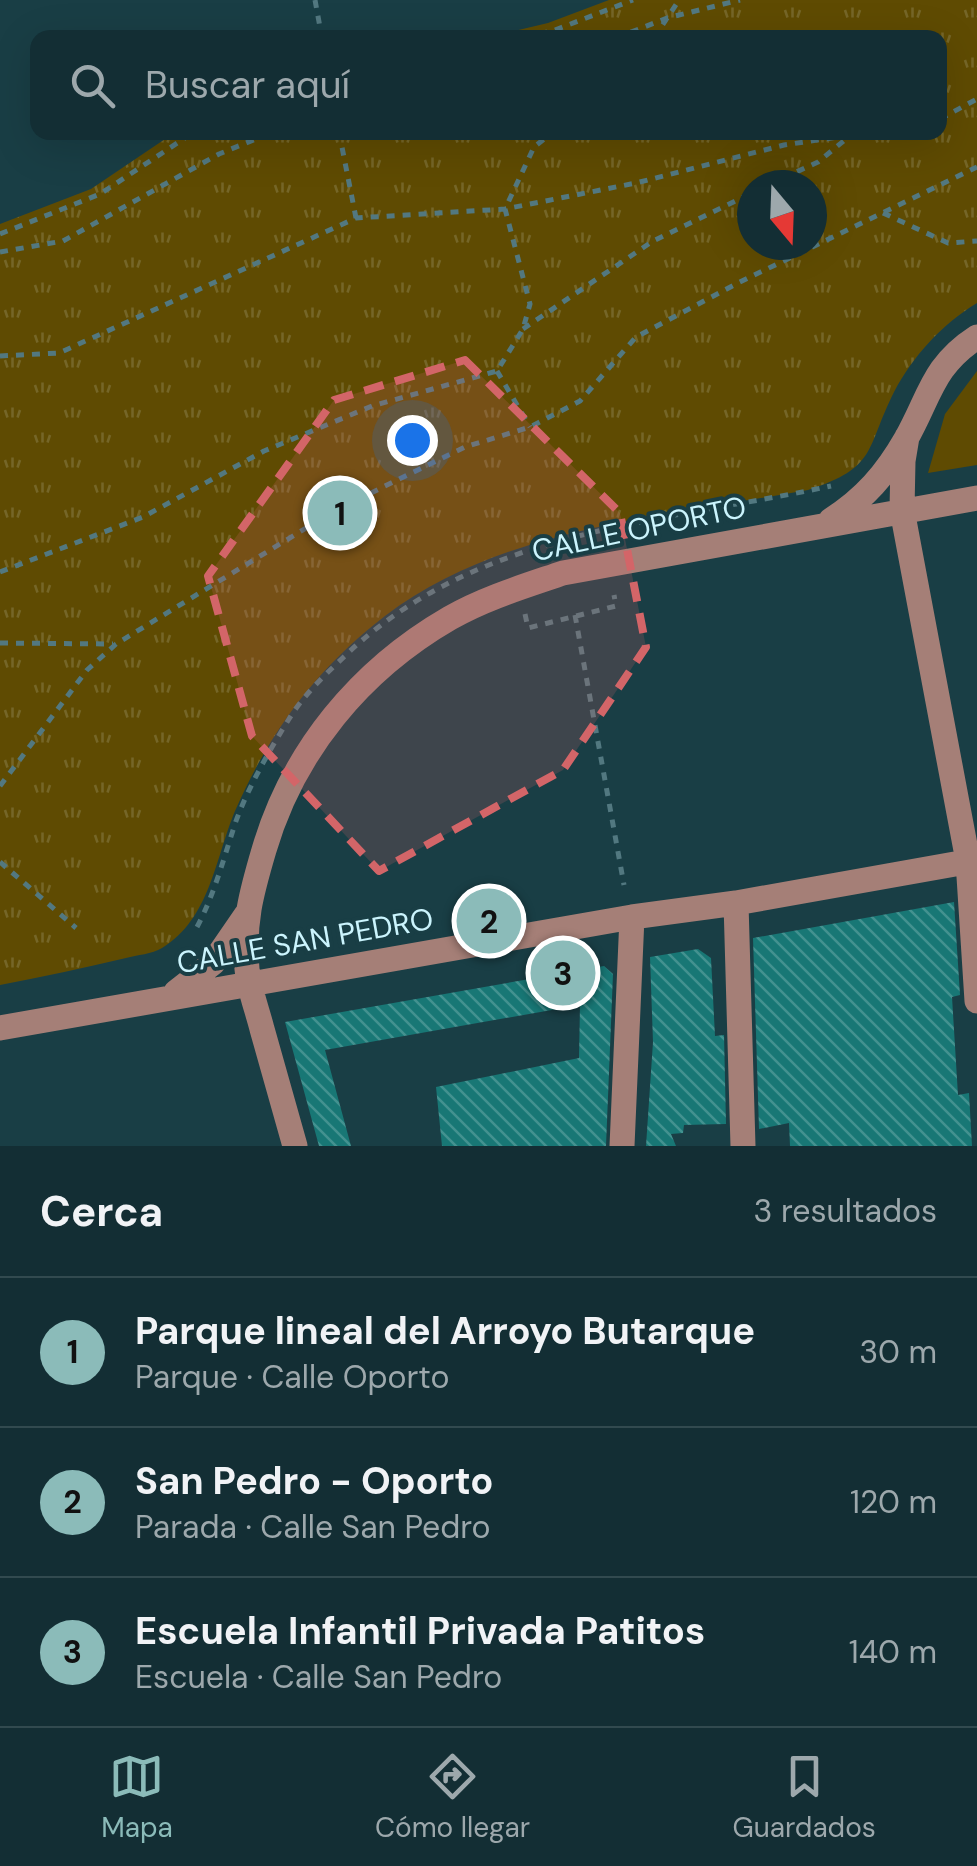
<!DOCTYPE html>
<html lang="es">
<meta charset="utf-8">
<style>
body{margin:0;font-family:"DM Sans",sans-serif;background:#1c363c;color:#f1f3f6}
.compass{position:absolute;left:737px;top:170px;width:90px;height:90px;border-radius:50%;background:#132e34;box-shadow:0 10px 40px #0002;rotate:161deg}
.you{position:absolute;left:412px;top:440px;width:35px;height:35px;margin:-25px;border:8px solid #fff;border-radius:50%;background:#1a73e8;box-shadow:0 0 0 15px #1a73e833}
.badge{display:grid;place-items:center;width:65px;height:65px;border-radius:50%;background:#8bbbb9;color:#111;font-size:32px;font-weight:700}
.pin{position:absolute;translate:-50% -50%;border:5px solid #fff;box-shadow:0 2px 10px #0006}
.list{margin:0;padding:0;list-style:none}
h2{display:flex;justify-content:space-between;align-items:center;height:130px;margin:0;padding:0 40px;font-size:42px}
h2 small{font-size:32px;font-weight:400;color:#9da8ac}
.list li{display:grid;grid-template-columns:65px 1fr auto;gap:30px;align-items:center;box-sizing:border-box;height:150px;padding:0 40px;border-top:2px solid #324a4f}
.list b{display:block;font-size:38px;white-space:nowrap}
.list p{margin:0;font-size:32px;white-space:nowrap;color:#9da8ac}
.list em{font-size:32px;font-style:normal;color:#9da8ac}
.icon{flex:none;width:55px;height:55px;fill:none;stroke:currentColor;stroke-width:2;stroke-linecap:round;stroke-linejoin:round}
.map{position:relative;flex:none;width:977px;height:1146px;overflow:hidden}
.search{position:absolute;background:#132e34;box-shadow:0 10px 40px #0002;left:30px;right:30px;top:30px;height:110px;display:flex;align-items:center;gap:25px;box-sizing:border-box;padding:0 35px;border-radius:20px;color:#9da8ac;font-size:38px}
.sheet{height:580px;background:#132e34}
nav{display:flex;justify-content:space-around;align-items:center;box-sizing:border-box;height:140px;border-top:2px solid #324a4f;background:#132e34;font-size:28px;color:#9da8ac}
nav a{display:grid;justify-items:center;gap:5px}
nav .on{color:#8bbbb9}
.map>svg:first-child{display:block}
</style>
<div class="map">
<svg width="977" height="1146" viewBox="0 0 977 1146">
<defs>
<pattern id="park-tufts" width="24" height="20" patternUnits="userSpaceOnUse" patternTransform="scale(2.5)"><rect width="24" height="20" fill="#5f4b02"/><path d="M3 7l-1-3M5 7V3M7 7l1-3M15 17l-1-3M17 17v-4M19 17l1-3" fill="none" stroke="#756628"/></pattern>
<pattern id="building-back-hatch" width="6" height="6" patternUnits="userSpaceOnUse" patternTransform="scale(2.5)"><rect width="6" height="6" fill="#187775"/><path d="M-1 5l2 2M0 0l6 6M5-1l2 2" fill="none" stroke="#439290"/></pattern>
</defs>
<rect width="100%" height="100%" fill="#193e45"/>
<path fill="#5f4b02" d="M977 371V465L928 473 945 414Z"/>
<path fill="url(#park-tufts)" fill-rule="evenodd" d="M609 0H977V303C942 324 913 356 894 392 865 450 878 467 808 490 667 516 502 527 385 616 334 655 293 702 262 757 252 774 243 793 235 811 215 859 210 919 162 948 152 954 137 955 126 958 84 968 42 977 0 985V224L91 189 174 133 940 132V38L489 37 548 23ZM752 185H812V245H752Z"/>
<path fill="url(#building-back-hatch)" d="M954 902 960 995 952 997 958 1095 969 1093 972 1146H790L789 1123 759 1129 753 938Z
M698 949 711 958 715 1036 724 1035 726 1124 684 1125 683 1133 671 1134 676 1146H646L653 1042 650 957Z
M604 966 613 974 606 1146H442L436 1087 579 1058 580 1005 325 1050 351 1146H319L285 1022Z"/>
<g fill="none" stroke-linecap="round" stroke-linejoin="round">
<path stroke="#527880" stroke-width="5" stroke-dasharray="8 8" stroke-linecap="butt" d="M315 0 322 38
M524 38 555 30 633 0
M616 38 667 18 740 0
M654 38 679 0
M940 119 977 99
M339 132 356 218
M768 185 818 162 846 139
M883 213 948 243 977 241
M0 234 100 194 194 132
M0 252 63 241 219 154 273 132
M523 329 653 241 752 193
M0 356 59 353 356 218 505 209 636 183 784 145 872 132
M497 371 530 427
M0 572 143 517 264 451 372 406 497 371 523 329 530 304 505 209 534 147 553 132
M525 614 528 628 616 606 614 595
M575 615 624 885
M0 643 113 644
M0 786 87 670 116 644 334 511 465 447 530 427 580 401 636 337 738 283 977 167
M0 862 76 928
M197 927C215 893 224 857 236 821 249 786 269 751 289 719 304 694 328 672 349 652 481 529 664 522 831 486"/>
<path stroke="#a57f77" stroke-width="25" d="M907 437 903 461 902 510 968 861 977 1001
M831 520C864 499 886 474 906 439 930 397 932 366 977 337
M736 903 743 1146
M176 992 213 963 246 915
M0 1028 632 917 736 903 977 860
M295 1146C284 1107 273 1068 262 1029 257 1009 249 989 247 969 243 923 251 894 264 850 293 751 360 670 450 618 485 598 525 586 563 573L977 498
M622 1146 632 917"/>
</g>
<path fill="#d36568" fill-opacity="0.2" stroke="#d36568" stroke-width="8" stroke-dasharray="20 12" stroke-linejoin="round" d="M465 360 620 513 646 647 563 770 379 871 252 736 208 576 334 400Z"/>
<g text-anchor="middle" stroke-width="8" stroke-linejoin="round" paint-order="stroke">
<g font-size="30" fill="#cbf4fd" stroke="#193e45">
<text transform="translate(639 529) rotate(-12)" y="10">CALLE OPORTO</text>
<text transform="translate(305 941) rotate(-10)" y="10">CALLE SAN PEDRO</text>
</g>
</g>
</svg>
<svg class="compass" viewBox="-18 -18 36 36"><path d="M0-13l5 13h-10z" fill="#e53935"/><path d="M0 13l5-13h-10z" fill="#9da8ac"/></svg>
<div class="you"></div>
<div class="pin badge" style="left:340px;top:513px">1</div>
<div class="pin badge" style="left:489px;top:921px">2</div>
<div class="pin badge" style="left:563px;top:973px">3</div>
<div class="search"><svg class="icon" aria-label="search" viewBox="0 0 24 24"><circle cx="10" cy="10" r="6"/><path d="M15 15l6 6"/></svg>Buscar aquí</div>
</div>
<section class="sheet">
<h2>Cerca<small>3 resultados</small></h2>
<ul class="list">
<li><span class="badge">1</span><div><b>Parque lineal del Arroyo Butarque</b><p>Parque · Calle Oporto</p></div><em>30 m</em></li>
<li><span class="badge">2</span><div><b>San Pedro - Oporto</b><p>Parada · Calle San Pedro</p></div><em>120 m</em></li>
<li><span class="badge">3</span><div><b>Escuela Infantil Privada Patitos</b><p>Escuela · Calle San Pedro</p></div><em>140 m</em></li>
</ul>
</section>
<nav>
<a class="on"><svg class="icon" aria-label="map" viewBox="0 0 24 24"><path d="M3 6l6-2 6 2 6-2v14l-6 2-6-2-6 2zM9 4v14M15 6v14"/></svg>Mapa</a>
<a><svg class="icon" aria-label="directions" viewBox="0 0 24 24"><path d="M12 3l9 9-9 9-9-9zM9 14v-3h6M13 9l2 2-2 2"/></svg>Cómo llegar</a>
<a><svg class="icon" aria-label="saved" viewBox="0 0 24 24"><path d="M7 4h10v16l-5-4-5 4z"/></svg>Guardados</a>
</nav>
